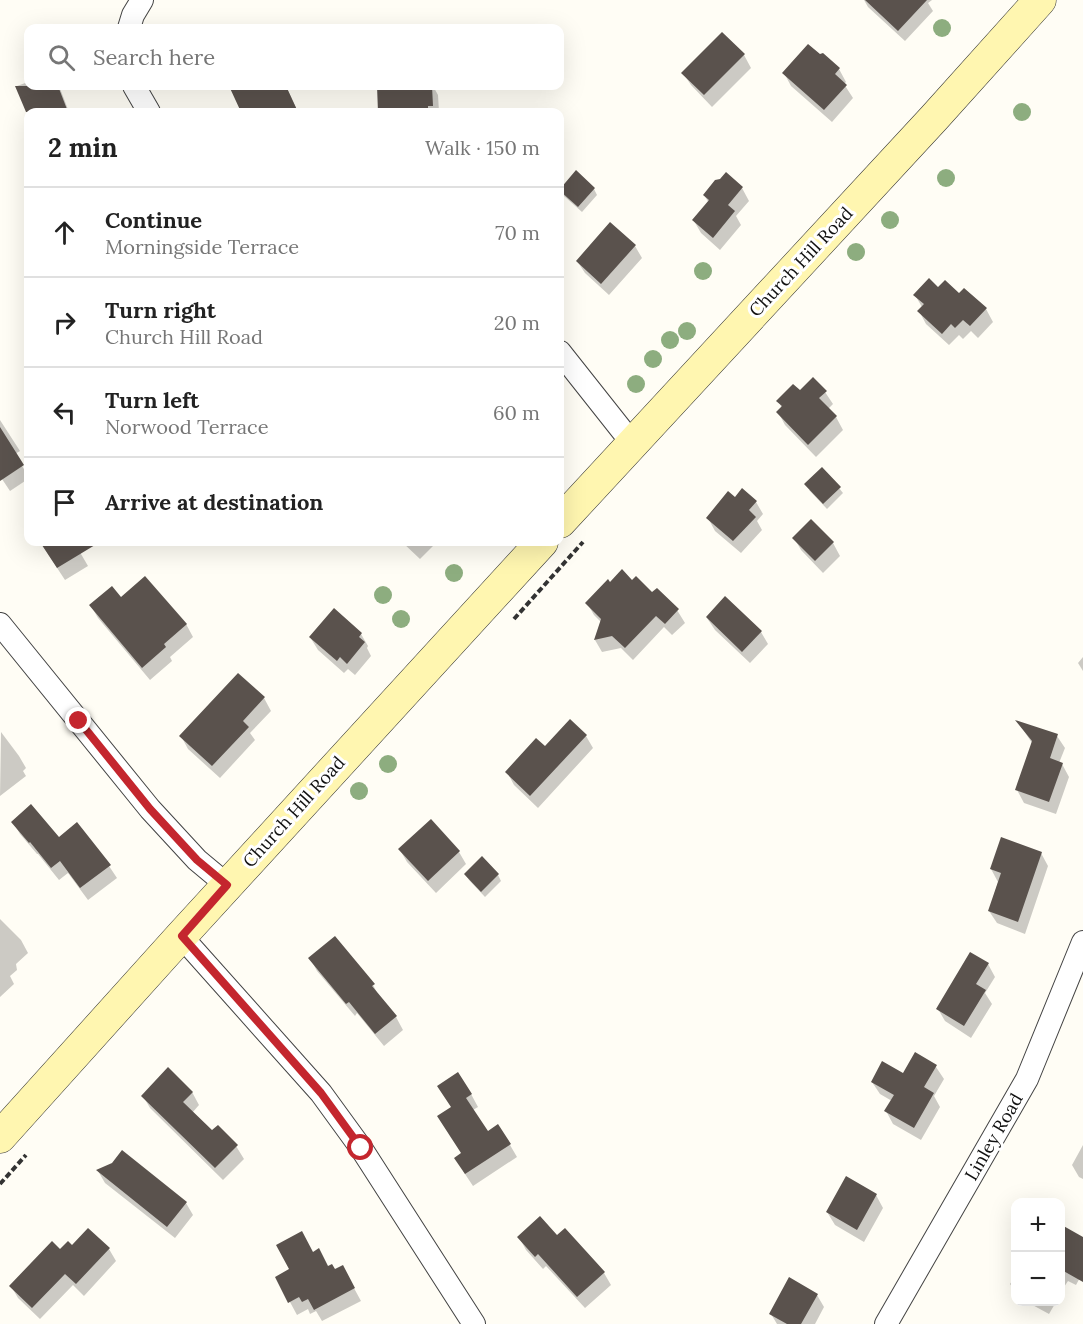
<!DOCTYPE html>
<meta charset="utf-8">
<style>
body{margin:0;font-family:Lora,serif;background:#f6f6f6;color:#222}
.controls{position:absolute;right:18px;bottom:18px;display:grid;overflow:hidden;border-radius:12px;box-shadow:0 6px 24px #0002}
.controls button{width:54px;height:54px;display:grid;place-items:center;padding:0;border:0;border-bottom:2px solid #e0e0e0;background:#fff;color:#222;font:30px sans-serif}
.stop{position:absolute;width:18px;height:18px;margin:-14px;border:4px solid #c4262e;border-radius:50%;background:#fff}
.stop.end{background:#c4262e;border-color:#fff;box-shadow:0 2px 6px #0008}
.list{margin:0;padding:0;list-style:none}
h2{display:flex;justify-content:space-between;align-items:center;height:78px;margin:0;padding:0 24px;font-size:26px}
h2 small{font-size:20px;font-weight:400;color:#767676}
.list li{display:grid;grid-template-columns:39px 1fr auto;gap:18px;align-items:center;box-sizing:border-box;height:90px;padding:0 24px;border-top:2px solid #e0e0e0}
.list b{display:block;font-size:22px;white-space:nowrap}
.list p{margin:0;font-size:20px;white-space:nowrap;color:#767676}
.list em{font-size:20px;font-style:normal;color:#767676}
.icon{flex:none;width:33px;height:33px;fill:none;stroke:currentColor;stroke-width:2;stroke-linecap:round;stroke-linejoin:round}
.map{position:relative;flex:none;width:1083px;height:1324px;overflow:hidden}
.search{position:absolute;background:#fff;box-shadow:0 6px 24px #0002;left:24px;top:24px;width:540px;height:66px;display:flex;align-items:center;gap:15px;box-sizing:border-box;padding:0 21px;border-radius:12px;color:#767676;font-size:22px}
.panel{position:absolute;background:#fff;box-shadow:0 6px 24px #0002;left:24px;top:108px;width:540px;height:438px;border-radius:12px}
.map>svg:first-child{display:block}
</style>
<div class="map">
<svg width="1083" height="1324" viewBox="0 0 1083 1324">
<rect width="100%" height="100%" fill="#fffdf5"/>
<path fill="#0003" d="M864 0H932L928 3 933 11 905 41 868 7Z
M722 34 744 55 751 68 712 107 691 85 683 73Z
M839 69 846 82 844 84 853 98 832 122 791 86 784 73Z
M28 82V86H59L69 112H28V115L17 86Z
M231 86H286L298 112H243Z
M379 86H433L438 95 439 112H380Z
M742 188 749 201 736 216 741 225 720 250 701 233 694 221 709 203 704 195Z
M594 189 597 195 582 212 564 196 560 190Z
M635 246 642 258 609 295 585 273 577 261Z
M939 289 959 295 986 309 993 322 978 338 971 331 963 339 959 335 949 345 926 324 919 311 922 307 915 295Z
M800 392H825L833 404 828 409 836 417 843 430 816 457 785 425 778 412 782 408 778 401Z
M0 420 20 451 15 454 28 476V479L10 491 0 476Z
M839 488 843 493 827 509 809 490Z
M735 499 756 502 763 514 757 521 762 530 741 553 715 531 708 518Z
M811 521 833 543 840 556 823 573 801 550 794 538Z
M40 542H74L88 566 65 580Z
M402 542H437L420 559Z
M633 582 677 610 685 623 672 635 664 627 633 660 621 648 602 652 595 640 601 622 594 615 587 603Z
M121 599 186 624 193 637 170 657 172 661 150 680 98 618 91 606Z
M707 618 761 632 768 644 750 663 715 630Z
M361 634 368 646 367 648 371 656 355 675 348 669 344 673 318 650 310 637Z
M1083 657V671L1078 663Z
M264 698 271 711 250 733 255 740 220 778 188 749 181 736Z
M1018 722 1057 736 1065 748 1059 763 1062 764 1069 777 1056 814 1024 803 1017 790 1032 743Z
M1 732 19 756 26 768 23 771 26 776 0 796Z
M586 736 593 748 538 808 514 785 507 772 545 748Z
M13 822 59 839 109 866 117 878 88 900 68 873 59 880 38 854H37L20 834Z
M400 850 459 852 466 864 436 893 407 862Z
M1041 853 1048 866 1025 934 997 923 989 911 998 882 991 869Z
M482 858 498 875 501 881 485 897 469 880 465 874Z
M0 919 21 940 28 953 16 964 17 970 10 976 14 984 0 997Z
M335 938 373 985 380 998 396 1017 403 1030 384 1046 357 1013 355 1016 317 971 310 958Z
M988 964 995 977 985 993 992 1004 971 1038 945 1021 938 1009Z
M915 1054 936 1067 944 1079 934 1096 940 1107 921 1140 893 1124 886 1111 892 1101 880 1094 872 1082 903 1075Z
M192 1092 199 1105 192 1113 212 1133 236 1146 244 1159 223 1180 150 1108 143 1096Z
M471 1094 478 1107 473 1110 487 1133 510 1145 517 1157 473 1186 463 1171V1154L439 1116Z
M1083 1145V1179L1079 1177 1072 1165Z
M98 1171 186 1203 193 1215 175 1238 105 1183Z
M876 1195 883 1208 864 1242 835 1225 827 1212Z
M519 1237 557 1238 604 1273 611 1285 585 1308 546 1266 543 1269 526 1250Z
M1060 1239H1083V1272L1076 1285 1068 1281 1060 1293Z
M72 1247 109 1249 116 1261 84 1296 73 1285 40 1319 18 1298 11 1286 60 1251Z
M313 1253 327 1267 349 1279 361 1301 322 1321 316 1311 310 1314 308 1309 297 1315 277 1278Z
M1016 1275V1292L1010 1284Z
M817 1295 824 1307 815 1324H777L771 1314Z
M1027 1302H1056L1049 1314Z"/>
<path fill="#5a524d" d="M865 0H927L898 31Z
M722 32 745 54 704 95 681 73Z
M808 44 820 54 823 53 840 68 835 74 847 85 824 110 782 73Z
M15 86H58L68 112H26Z
M229 86H286L298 112H241Z
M377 86H432L433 106H428V112H378Z
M576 170 595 188 578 207 560 191V189Z
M726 172 743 187 728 205 735 211 713 238 692 220 709 200 703 195 715 180 720 179Z
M610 222 636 245 601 284 576 261Z
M929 278 938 287 945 280 959 293 964 288 987 308 970 326 963 320 955 328 951 324 942 334 917 311 924 304 913 295Z
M813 377 827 391 819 398 837 416 808 445 776 412 782 406 776 401 793 384 800 390Z
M0 427 24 465 0 481Z
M822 467 841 487 823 504 804 484Z
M742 488 757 501 749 510 756 517 733 541 706 518 728 491 735 497Z
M811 519 834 542 815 561 792 538Z
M40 542H100L57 568Z
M622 569 632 580 636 576 652 592 657 588 679 609 665 624 656 616 625 648 612 636 594 640 601 619 585 603 608 579 610 582Z
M145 576 187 624 164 644 166 647 142 668 89 605 112 586 121 597Z
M725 596 762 631 742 652 706 617Z
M334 608 362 633 359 637 365 642 347 664 340 657 337 661 309 637Z
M238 673 265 697 243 721 249 727 212 766 179 736Z
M570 719 587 735 530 796 505 772 536 738 545 746Z
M1015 720 1058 734 1050 758 1063 763 1049 802 1015 790 1032 741Z
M31 804 59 837 77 822 111 865 80 888 60 861 51 868 30 842 29 843 11 822Z
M431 819 460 851 428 881 398 849Z
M1001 837 1042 852 1018 922 988 911 1001 873 990 869Z
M482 856 499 874 481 892 464 874Z
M335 936 375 984 372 986 397 1016 375 1034 349 1002 346 1004 308 958Z
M970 952 989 963 976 984 986 990 964 1026 936 1009Z
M915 1052 937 1065 924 1087 934 1093 914 1128 884 1111 894 1095 871 1082 882 1061 903 1073Z
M168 1067 193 1092 183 1102 212 1130 218 1125 238 1145 215 1168 141 1096Z
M458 1072 472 1094 466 1098 488 1131 498 1124 511 1144 465 1174 454 1158 461 1153 437 1116 451 1107 437 1086Z
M122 1150 187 1202 167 1227 96 1170 112 1163Z
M846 1176 877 1194 857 1230 826 1212Z
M540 1216 557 1235 565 1228 605 1272 577 1297 538 1254 535 1257 517 1237Z
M1060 1224 1083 1237V1282L1060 1269Z
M88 1228 110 1248 76 1284 65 1274 32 1308 9 1286 52 1241 60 1249 68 1241 72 1245Z
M302 1231 313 1252 319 1248 328 1266 332 1264 335 1269 343 1265 355 1288 314 1310 308 1299 302 1302 299 1297 288 1303 275 1277 289 1269 276 1245Z
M789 1277 818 1294 801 1324H787L769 1314Z"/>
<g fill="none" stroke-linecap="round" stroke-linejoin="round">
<defs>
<path id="minor" d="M129 28 133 15 142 0
M134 86 149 112
M560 352 632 443
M0 624 150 809 197 860 227 885
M181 936 321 1093 361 1148 474 1324
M886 1324 1027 1079 1083 942"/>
<path id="secondary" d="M560 522 934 118 1040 0
M0 1137 181 936 542 542"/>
</defs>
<use href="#minor" stroke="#444" stroke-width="24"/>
<use href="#secondary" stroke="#333" stroke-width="33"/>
<path stroke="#333" stroke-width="4" stroke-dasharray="6 3" stroke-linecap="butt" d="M514 619 583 542
M0 1184 26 1155"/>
<use href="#minor" stroke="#fff" stroke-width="22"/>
<use href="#secondary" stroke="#fff6b0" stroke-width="32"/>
</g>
<g fill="#8dad7f">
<circle cx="942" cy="28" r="9"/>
<circle cx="1022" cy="112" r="9"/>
<circle cx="946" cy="178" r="9"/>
<circle cx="890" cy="220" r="9"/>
<circle cx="856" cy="252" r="9"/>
<circle cx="703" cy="271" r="9"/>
<circle cx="687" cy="331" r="9"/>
<circle cx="670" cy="340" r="9"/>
<circle cx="653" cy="359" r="9"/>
<circle cx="636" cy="384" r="9"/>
<circle cx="454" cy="573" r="9"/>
<circle cx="383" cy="595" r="9"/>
<circle cx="401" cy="619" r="9"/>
<circle cx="388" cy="764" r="9"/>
<circle cx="359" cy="791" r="9"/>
</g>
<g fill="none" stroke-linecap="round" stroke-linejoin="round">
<path stroke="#c4262e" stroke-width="8" d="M79 721 150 809 197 860 227 885 182 936 321 1093 361 1148"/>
</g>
<g text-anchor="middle" stroke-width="6" stroke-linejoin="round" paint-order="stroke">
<g font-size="18" fill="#111" stroke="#fff">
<text transform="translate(801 262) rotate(-47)" y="6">Church Hill Road</text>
<text transform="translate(294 812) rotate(-48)" y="6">Church Hill Road</text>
<text transform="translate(994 1137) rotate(-60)" y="6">Linley Road</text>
</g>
</g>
</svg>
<div class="controls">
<button>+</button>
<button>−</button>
</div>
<div class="stop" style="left:361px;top:1148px"></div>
<div class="stop end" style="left:79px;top:721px"></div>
<div class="search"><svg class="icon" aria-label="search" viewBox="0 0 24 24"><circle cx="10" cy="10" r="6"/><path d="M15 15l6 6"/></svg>Search here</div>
<section class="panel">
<h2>2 min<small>Walk · 150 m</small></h2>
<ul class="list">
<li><svg class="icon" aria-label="ahead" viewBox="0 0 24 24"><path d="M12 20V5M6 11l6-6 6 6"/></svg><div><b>Continue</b><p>Morningside Terrace</p></div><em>70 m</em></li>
<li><svg class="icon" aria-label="right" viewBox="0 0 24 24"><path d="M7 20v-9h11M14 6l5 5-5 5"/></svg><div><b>Turn right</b><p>Church Hill Road</p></div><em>20 m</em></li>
<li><svg class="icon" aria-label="left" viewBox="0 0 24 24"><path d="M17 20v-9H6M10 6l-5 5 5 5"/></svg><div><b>Turn left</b><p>Norwood Terrace</p></div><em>60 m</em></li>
<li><svg class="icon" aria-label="arrive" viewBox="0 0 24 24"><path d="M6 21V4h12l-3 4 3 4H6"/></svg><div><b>Arrive at destination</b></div></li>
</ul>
</section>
</div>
